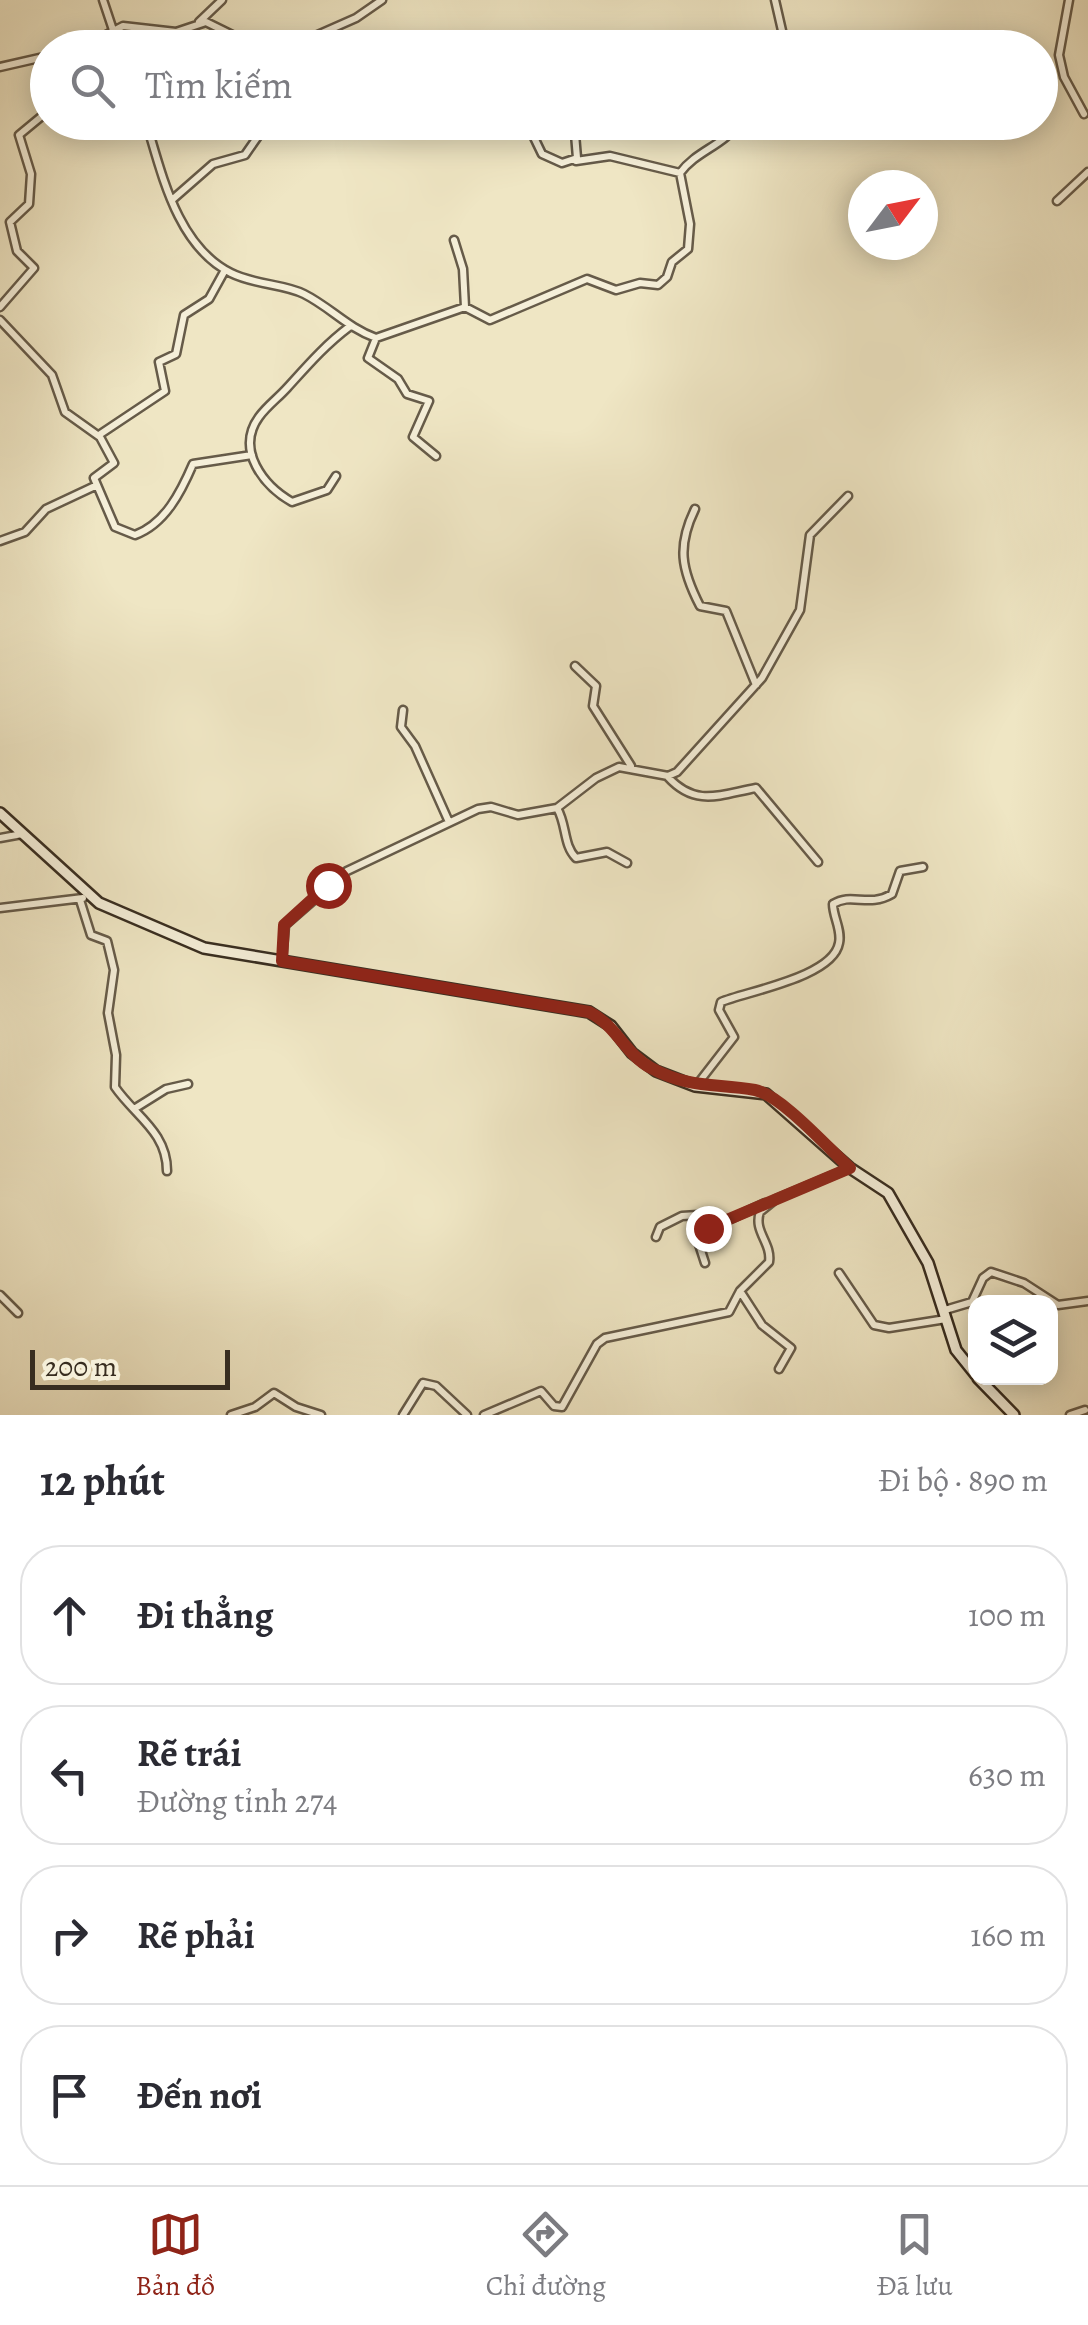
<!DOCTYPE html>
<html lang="vi">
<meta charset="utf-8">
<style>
body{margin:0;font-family:Alegreya,serif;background:#f7f7f7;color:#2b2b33}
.controls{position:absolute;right:30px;bottom:30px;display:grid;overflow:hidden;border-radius:20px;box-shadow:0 5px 25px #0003}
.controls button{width:90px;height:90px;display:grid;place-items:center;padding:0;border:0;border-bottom:2px solid #e1e1e2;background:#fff;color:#2b2b33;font:50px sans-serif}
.compass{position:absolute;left:848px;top:170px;width:90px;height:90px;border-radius:50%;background:#fff;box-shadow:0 5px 25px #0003;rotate:58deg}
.scale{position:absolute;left:30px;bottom:25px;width:200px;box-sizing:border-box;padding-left:10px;border:5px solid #382d20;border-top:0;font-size:28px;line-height:35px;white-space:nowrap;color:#382d20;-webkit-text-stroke:8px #f5efd9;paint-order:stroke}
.stop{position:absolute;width:30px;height:30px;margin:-22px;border:8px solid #8f2418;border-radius:50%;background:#fff}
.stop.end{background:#8f2418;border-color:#fff;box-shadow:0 2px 10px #0008}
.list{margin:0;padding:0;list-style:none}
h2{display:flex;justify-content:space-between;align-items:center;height:130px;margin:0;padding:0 40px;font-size:42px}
h2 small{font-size:32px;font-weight:400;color:#7c7c81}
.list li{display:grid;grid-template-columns:65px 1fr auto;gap:30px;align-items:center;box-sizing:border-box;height:140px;margin:0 20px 20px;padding:0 20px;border:2px solid #e1e1e2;border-radius:40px}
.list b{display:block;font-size:38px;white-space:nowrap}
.list p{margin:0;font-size:32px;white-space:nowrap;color:#7c7c81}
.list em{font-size:32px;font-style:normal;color:#7c7c81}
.icon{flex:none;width:55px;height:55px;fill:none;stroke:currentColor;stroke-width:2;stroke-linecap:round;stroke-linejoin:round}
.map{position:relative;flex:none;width:1088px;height:1415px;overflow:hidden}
.search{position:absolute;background:#fff;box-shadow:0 5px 25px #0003;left:30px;right:30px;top:30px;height:110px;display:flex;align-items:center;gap:25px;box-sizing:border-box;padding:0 35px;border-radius:55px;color:#7c7c81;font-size:38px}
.sheet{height:770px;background:#fff}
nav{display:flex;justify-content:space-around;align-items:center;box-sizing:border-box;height:140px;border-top:2px solid #e1e1e2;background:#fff;font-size:28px;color:#7c7c81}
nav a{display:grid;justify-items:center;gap:5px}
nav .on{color:#8f2418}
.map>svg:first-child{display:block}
</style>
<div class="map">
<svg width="1088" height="1415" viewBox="0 0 1088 1415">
<rect width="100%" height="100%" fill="#efe6c4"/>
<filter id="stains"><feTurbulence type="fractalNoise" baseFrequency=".002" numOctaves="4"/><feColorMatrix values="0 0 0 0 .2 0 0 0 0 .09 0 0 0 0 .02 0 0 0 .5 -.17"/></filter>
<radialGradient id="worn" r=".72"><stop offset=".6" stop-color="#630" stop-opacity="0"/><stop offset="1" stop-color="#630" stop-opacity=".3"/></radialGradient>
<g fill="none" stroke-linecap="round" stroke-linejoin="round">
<defs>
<path id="street" d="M103 0 113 30
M775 0 786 48
M1069 0 1059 55 1064 77 1084 114
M199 22 222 0
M81 48 123 26 176 32 206 22 259 48
M288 48 356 18 382 0
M0 67 48 56
M146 122C162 174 177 246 231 273 255 285 285 284 304 294 330 307 348 328 376 338L465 307 490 320 587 279 616 290 640 283 658 285 667 277 672 262 688 249 690 224 680 173C697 150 724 146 739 122
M515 122 533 127
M529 127 542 154 562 163 577 158 575 134
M576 161 610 156 680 173
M173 199 213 164 245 155 268 122
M1057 201 1088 172
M454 240 463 269 465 307
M0 307 34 268 17 251 10 222 29 204 31 174 19 135 48 111
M0 320 52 375 65 412 100 437 114 463 94 478 115 527 135 535C165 524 181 492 193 464L252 455
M376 338 368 358 398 379 407 394 429 401 413 437 436 456
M99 435 165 391 159 362 176 354 184 315 209 299 225 270
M336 476 327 490 292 502C264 486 235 450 259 417 267 406 278 398 287 388 307 366 325 345 349 327
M695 509C677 546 681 569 700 606L726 611 756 685
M0 541 25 532 46 509 95 486
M575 666 596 686 593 706 631 766
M403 710 401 727 415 746 449 822
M668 777C696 808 722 794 756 788L818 862
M557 808C567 825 563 845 576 858L607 852 627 863
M0 838 22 834
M80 900 91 935 107 941 114 970 108 1013 116 1055 115 1087C135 1116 167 1132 167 1171
M0 908 83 898
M282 961 285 925 347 871 478 809 491 807 518 815 557 808 596 778 619 767 668 776 677 772 762 678 800 610 810 535 848 496
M696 1086 734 1037 719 1010 721 1002C748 991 833 977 839 943 842 930 833 917 833 904 852 892 868 908 892 894L900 871 923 867
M134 1109 166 1089 188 1084
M656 1237 660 1227 682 1216 698 1215 708 1228
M705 1263 696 1235 765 1203
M839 1273 874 1325 889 1328 946 1319
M740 1291 762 1325 791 1348 779 1369
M0 1295 18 1313
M945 1310 972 1302 983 1278 991 1272 1024 1283 1058 1305 1088 1301
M231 1415 255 1407 274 1393 296 1407 321 1415
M403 1415 423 1383 436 1386 467 1415
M484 1415 541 1391 554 1406 562 1407 597 1344 605 1338 729 1312 740 1291 769 1262C772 1243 753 1231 760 1212L776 1199 850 1168
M1070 1415 1085 1410"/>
<path id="secondary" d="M0 813 99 903 204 948 589 1012 611 1026 632 1053 656 1071 695 1086 766 1094 850 1168 888 1193 928 1263 956 1350 976 1375
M978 1378 1014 1415"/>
</defs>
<use href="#street" stroke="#665b49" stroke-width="11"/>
<use href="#secondary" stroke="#382d20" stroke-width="14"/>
<use href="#street" stroke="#f5efd9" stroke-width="6"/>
<use href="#secondary" stroke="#f5efd9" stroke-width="9"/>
</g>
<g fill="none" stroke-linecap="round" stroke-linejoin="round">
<path stroke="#8f2418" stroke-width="12" d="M328 885 284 925 282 961 589 1012C616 1025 625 1054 651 1068 690 1089 715 1083 755 1090 781 1095 829 1149 850 1168L708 1228"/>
</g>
<rect width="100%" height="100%" filter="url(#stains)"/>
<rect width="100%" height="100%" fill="url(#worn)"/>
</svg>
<div class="controls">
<button><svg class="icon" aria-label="layers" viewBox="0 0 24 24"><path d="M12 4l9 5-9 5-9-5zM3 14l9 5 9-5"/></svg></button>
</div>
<svg class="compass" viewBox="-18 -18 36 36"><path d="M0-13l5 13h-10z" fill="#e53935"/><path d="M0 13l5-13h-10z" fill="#7c7c81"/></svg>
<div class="scale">200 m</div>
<div class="stop" style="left:328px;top:885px"></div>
<div class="stop end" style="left:708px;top:1228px"></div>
<div class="search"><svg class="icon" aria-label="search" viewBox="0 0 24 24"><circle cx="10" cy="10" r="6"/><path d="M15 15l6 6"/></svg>Tìm kiếm</div>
</div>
<section class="sheet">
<h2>12 phút<small>Đi bộ · 890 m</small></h2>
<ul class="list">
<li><svg class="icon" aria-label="ahead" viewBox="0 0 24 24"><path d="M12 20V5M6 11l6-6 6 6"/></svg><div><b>Đi thẳng</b></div><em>100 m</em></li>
<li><svg class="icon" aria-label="left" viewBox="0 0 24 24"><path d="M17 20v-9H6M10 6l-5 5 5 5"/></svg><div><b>Rẽ trái</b><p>Đường tỉnh 274</p></div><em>630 m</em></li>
<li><svg class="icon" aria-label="right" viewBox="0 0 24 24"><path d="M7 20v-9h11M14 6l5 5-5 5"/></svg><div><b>Rẽ phải</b></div><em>160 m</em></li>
<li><svg class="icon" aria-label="arrive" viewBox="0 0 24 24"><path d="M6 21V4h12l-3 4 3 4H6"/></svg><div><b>Đến nơi</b></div></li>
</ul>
</section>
<nav>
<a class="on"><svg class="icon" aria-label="map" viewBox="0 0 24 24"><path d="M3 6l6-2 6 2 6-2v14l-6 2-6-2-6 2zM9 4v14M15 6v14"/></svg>Bản đồ</a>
<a><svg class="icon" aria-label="directions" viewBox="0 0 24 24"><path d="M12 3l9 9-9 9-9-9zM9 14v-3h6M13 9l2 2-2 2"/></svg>Chỉ đường</a>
<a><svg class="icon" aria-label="saved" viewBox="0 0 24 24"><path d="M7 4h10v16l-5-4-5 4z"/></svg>Đã lưu</a>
</nav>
